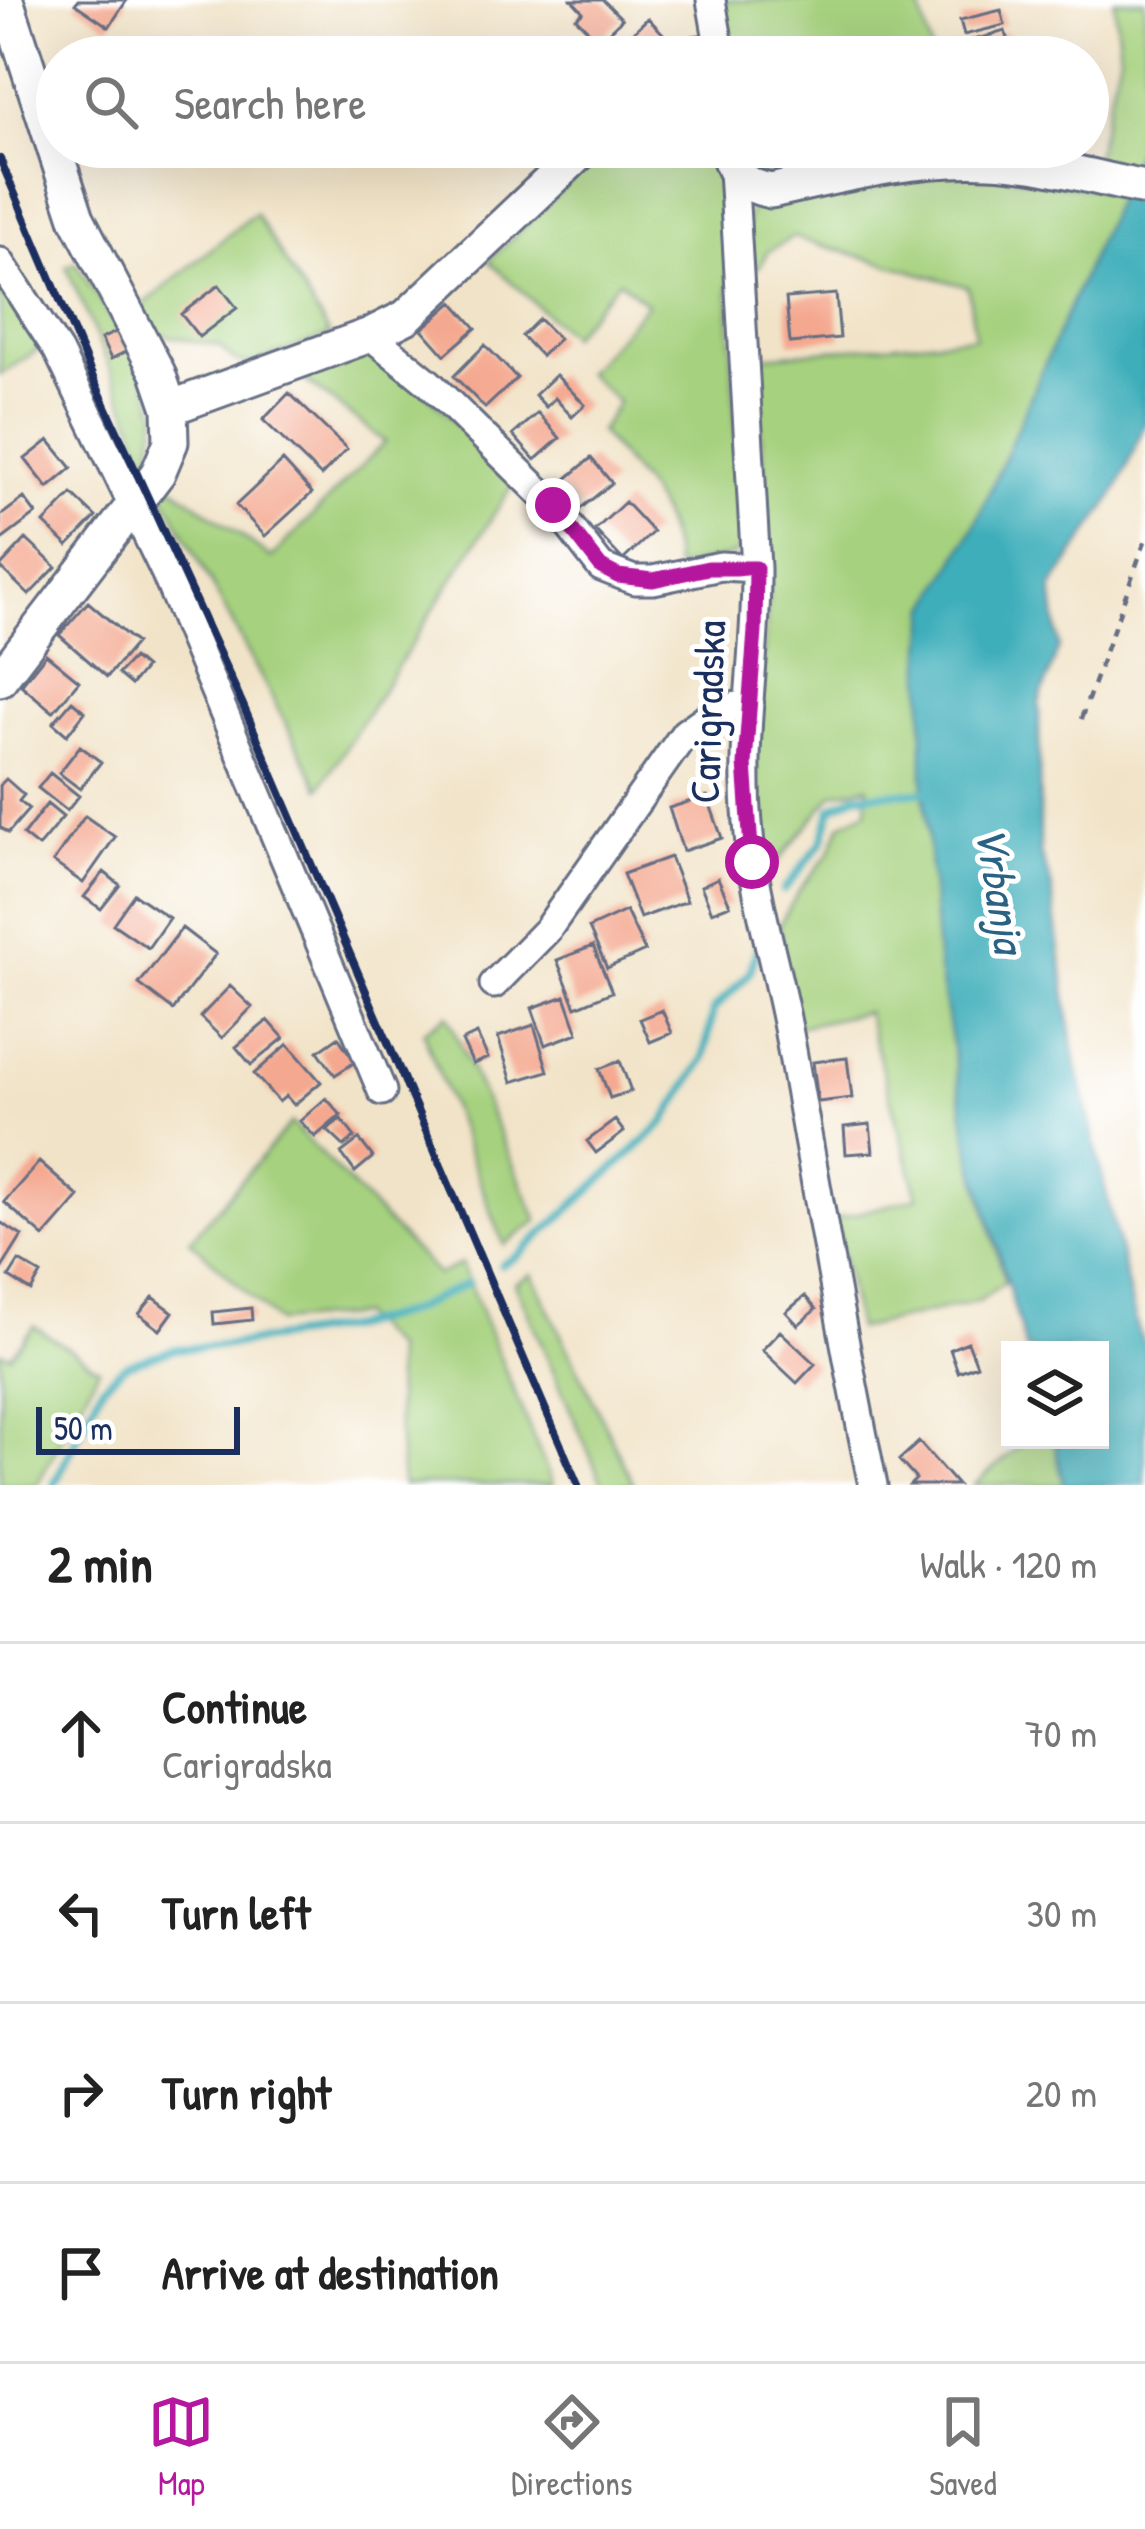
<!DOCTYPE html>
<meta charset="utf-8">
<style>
body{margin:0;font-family:"Patrick Hand",sans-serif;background:#f2f2f2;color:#222}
.controls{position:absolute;right:36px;bottom:36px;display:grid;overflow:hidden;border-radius:0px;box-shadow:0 12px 48px #0002}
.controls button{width:108px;height:108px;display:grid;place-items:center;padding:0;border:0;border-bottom:3px solid #e0e0e0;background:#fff;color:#222;font:60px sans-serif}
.scale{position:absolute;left:36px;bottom:30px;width:204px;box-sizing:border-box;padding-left:12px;border:6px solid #1b2f5e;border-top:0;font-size:33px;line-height:42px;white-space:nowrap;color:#1b2f5e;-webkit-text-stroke:9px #fff;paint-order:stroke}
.stop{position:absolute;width:36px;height:36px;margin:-27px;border:9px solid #b5179e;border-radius:50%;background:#fff}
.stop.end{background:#b5179e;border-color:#fff;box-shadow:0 3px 12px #0008}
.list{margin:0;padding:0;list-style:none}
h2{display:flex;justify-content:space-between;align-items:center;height:156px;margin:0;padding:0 48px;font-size:51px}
h2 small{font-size:39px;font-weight:400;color:#767676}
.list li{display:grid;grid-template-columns:78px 1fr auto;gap:36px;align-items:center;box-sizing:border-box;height:180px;padding:0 48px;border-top:3px solid #e0e0e0}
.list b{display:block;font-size:45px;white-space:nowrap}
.list p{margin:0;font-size:39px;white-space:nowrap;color:#767676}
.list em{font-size:39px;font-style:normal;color:#767676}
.icon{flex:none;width:66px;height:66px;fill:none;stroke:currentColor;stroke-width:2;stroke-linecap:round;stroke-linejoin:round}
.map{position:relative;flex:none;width:1145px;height:1485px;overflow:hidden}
.search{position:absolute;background:#fff;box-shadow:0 12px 48px #0002;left:36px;right:36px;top:36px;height:132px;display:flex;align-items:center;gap:30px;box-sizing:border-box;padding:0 42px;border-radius:66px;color:#767676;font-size:45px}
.sheet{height:876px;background:#fff}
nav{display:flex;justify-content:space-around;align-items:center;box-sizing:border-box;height:168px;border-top:3px solid #e0e0e0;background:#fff;font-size:33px;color:#767676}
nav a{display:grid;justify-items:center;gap:6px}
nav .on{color:#b5179e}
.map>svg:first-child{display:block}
</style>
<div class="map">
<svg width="1145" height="1485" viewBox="0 0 1145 1485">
<rect width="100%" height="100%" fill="#fff"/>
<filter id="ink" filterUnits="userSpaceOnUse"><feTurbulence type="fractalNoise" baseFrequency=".00833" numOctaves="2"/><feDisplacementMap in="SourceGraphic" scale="24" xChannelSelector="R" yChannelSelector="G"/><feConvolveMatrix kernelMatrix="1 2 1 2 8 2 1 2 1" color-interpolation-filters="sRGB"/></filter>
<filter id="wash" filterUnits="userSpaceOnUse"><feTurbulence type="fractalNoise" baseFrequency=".004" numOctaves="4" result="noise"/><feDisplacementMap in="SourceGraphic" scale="48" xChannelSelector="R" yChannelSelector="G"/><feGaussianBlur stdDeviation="2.7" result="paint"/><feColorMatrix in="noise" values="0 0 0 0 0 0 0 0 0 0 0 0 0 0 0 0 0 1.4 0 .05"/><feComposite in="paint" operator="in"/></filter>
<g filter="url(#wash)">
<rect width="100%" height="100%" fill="#f1e3c7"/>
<path fill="#a6d17e" stroke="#60806e" stroke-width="3" d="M727 0H918L933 57H728L722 5Z
M1114 0H1145V132L1126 178 1092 170 1120 54Z
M605 147H722L741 544 735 555 675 568C670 504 637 479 600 432L618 402 586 373 647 304 619 280 570 336 489 261Z
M740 147H956L754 178Z
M946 168 1119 192 977 521 929 607 923 653V774L937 958 970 1150 1005 1282 979 1301 857 1329 835 1219 918 1197 866 1012 798 1027 779 925 802 886 829 854 841 824 867 811 868 786 833 794 767 875 754 764 769 591 764 462 752 357 975 337 968 287 793 237 767 252 760 266 748 269C747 243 739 213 762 197Z
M255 213 330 335 250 364 235 361 219 346 154 333 138 309Z
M76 263 141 365 157 413 148 474 134 425 66 266Z
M0 285 44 346 0 375Z
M370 350 405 372 515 481 320 788 163 493 171 485 271 558 385 442 295 372Z
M447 1015 538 1221 504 1245 423 1032Z
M291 1123 438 1275 461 1264 553 1485H402L393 1349 359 1315 278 1322 190 1240Z
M532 1274 634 1485H603L515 1283Z
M34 1326 99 1368 37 1485H0V1352L10 1355Z
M1027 1440H1054L1064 1485H974Z"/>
<path fill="#3eaeba" stroke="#2c6e8c" stroke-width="3" d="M1145 132V424L1118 488 1052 588 1059 647 1039 703 1040 853 1051 883 1073 1048 1137 1326 1145 1348V1485H1064L1054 1440H1100V1350H1026L970 1150 937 958 923 774V653L929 607 977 521Z"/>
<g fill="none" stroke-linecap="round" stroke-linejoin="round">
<path stroke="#3eaeba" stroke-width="8" d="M784 890 822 842 832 808 856 795 934 791
M501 1265 518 1256 664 1123 704 1059 713 1010 750 973 758 944
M54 1485 102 1386 125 1365 175 1349 231 1345 352 1327 408 1312 468 1283"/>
</g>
<g id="blocks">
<path fill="#f4a88f" d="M78 0H127L109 27 75 4Z
M572 0H603L622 19 599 41 576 18 583 12Z
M1001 10 1005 25 964 35 960 20Z
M648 18 668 39 650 57H624L616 49Z
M1005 31 1013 57H967L963 43Z
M219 285 237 308 199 337 181 314Z
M836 294 840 338 790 343 786 298Z
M453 302 476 328 445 355 422 329Z
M539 319 559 339 541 356 522 336Z
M118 331 127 351 111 359 101 339Z
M485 345 517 378 485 408 454 376Z
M556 375 585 405 572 417 555 398 546 407 535 395Z
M289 393 347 449 321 476 263 420Z
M538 413 560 438 535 460 513 435Z
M49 440 72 468 48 488 25 459Z
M591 458 612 483 580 509 559 485Z
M283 461 312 493 265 536 236 505Z
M72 494 96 517 68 546 44 523Z
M24 498 36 514 0 541V516Z
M625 502 653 532 623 560 595 530Z
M26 539 56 567 29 595 0 567Z
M88 602 136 643 107 677 59 635Z
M46 654 79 681 53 712 21 685Z
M133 658 145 668 131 685 118 674Z
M72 701 85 712 67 735 53 723Z
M80 746 101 762 80 789 59 773Z
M50 773 79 796 67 811 38 788Z
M6 779 24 795 19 801 29 809 8 833 0 827V785Z
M707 796 722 838 683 851 669 808Z
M47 804 63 817 38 847 23 835Z
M85 816 115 837 83 883 53 862Z
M670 857 687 901 640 918 623 874Z
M104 872 120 885 101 909 84 897Z
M718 878 730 905 712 912 701 886Z
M134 894 169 918 148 948 113 924Z
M626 911 645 951 607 968 589 928Z
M182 928 216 954 173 1010 139 984Z
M593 946 612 992 576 1007 557 960Z
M230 986 252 1007 222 1038 200 1017Z
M565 996 578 1033 545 1045 532 1008Z
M662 1010 672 1033 650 1042 640 1019Z
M268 1020 284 1038 251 1065 236 1047Z
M534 1025 548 1071 512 1082 498 1037Z
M477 1034 488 1058 473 1064 462 1041Z
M338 1037 355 1062 335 1075 318 1051Z
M288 1044 321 1082 294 1105 286 1096 279 1102 254 1074Z
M847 1058 852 1098 818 1102 813 1062Z
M620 1061 631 1091 610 1098 599 1069Z
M326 1098 341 1115 315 1137 300 1121Z
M341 1119 355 1137 344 1146 327 1130Z
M615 1120 624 1132 596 1153 587 1141Z
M870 1124 873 1152 846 1154 844 1127Z
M359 1139 373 1157 355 1172 341 1153Z
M39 1162 79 1197 44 1237 4 1202Z
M0 1222 22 1236 0 1271Z
M19 1261 41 1274 31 1291 9 1277Z
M805 1296 816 1309 798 1325 786 1312Z
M153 1297 173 1312 160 1330 139 1314Z
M251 1308 252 1320 214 1324 213 1312Z
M780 1331 815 1364 797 1383 762 1350Z
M968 1342 977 1365 958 1372 950 1349Z
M919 1442 957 1485H910L916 1479 899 1460Z"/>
</g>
</g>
<g filter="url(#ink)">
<use href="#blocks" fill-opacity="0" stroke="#666e83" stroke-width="3"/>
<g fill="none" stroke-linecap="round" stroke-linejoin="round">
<defs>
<path id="minor" d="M711 0 721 57
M733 170 756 568C757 654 740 738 748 823 753 892 775 960 788 1028 816 1181 841 1334 873 1485
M0 262 58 351 165 572 382 1091
M370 335 429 383 553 505 601 567 634 580H653L721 566 756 568
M494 984 547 930 685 733 716 711 749 703"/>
<path id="tertiary" d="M683 57 699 53 712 57
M728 147C730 175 745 186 771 191 843 175 917 156 990 160 1042 162 1094 178 1145 188
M170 408 370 335 406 317 586 147
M0 679 158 473 171 442 170 408 158 373 77 218 6 0"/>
</defs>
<use href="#minor" stroke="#666e83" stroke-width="33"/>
<use href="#tertiary" stroke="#666e83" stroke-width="39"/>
<path stroke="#666e83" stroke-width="4.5" stroke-dasharray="9 9" stroke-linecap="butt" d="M1081 719 1145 541"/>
<use href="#minor" stroke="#fff" stroke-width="27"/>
<use href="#tertiary" stroke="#fff" stroke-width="33"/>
<path stroke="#1b2f5e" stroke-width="8" d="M0 159 94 380 243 705 578 1485"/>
</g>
</g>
<g fill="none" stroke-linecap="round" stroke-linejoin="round" filter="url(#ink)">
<path stroke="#b5179e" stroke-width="15" d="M553 505 601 567 618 576 653 580 708 568H756L755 631 745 764 752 862"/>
</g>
<g text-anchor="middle" stroke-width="10" stroke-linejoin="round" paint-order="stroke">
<g font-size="42" fill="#1b2f5e" stroke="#fff">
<text transform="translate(707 712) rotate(-88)" y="15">Carigradska</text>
</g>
<g font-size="45" font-style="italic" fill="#296283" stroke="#fff">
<text transform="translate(1001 889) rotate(81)" y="16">Vrbanja</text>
</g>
</g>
</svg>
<div class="controls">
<button><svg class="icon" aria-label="layers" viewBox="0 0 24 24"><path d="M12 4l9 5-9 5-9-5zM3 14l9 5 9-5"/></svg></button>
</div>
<div class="scale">50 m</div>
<div class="stop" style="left:752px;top:862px"></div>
<div class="stop end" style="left:553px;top:505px"></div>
<div class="search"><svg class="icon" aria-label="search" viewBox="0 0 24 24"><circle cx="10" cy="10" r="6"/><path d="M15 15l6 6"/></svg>Search here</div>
</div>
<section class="sheet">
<h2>2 min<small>Walk · 120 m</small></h2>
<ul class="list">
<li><svg class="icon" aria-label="ahead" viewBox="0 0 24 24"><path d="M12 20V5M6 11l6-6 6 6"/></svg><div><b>Continue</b><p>Carigradska</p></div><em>70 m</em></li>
<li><svg class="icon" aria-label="left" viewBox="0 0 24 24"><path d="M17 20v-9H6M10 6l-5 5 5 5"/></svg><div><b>Turn left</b></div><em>30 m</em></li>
<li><svg class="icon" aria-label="right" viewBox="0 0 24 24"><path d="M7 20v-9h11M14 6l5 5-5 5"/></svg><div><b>Turn right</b></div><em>20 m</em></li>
<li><svg class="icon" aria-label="arrive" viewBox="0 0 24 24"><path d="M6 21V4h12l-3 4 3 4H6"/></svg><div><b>Arrive at destination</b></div></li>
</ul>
</section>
<nav>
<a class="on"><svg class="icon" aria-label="map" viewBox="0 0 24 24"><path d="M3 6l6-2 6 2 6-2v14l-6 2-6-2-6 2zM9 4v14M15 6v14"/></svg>Map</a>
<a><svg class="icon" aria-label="directions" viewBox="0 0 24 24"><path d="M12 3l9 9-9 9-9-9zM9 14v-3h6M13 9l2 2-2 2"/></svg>Directions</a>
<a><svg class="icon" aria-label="saved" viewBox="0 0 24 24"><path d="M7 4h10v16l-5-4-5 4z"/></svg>Saved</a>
</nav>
